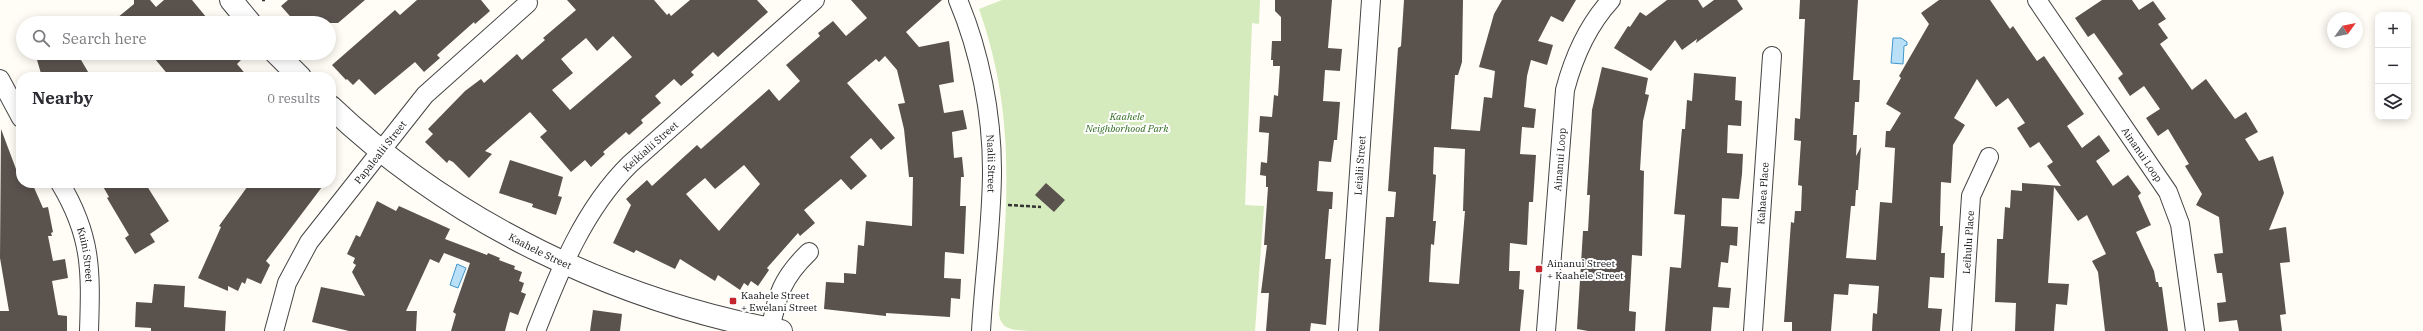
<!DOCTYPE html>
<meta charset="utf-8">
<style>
body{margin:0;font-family:"IBM Plex Serif",serif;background:#f7f7f7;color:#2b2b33}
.controls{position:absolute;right:12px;top:12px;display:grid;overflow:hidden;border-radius:8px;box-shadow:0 2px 10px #0003}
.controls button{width:36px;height:36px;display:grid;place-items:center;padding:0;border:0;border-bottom:1px solid #e1e1e2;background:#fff;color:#2b2b33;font:20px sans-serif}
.compass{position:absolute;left:2327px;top:12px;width:36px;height:36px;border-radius:50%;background:#fff;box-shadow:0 2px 10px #0003;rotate:57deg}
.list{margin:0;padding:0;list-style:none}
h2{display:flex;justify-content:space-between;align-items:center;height:52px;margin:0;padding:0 16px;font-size:17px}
h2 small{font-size:13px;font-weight:400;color:#7c7c81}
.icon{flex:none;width:22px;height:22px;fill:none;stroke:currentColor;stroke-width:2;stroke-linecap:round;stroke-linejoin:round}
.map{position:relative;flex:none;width:2423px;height:331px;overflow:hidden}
.search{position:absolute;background:#fff;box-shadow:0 2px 10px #0003;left:16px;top:16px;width:320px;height:44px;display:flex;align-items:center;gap:10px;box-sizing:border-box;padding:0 14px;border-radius:22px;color:#7c7c81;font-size:15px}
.panel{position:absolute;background:#fff;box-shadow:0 2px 10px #0003;left:16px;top:72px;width:320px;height:116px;border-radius:16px}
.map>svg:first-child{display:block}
</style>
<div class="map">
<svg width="2423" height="331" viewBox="0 0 2423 331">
<rect width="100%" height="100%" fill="#fffdf5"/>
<path fill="#d5ebbd" d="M1002 0H1260L1259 24 1252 23 1245 205 1264 206 1255 331H1029C1015 330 1002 331 999 315 1007 203 1017 117 979 9Z"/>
<path fill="#b9e0f7" stroke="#3f96cf" d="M1893 38H1901L1907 42V45L1904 46 1903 64 1891 63Z
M457 264 466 268 458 288 450 285Z"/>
<path fill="#5a524d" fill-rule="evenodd" d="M134 0H150L156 7 164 0H192L211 23H111L134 4Z
M288 0H365L338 23H296L281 6Z
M417 0H481L490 11 475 24 474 22 437 55 440 58 424 72 415 62 375 95 359 79 353 85 347 79 346 80 332 65 395 10 400 15Z
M567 0H654L667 15 669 13 671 16 690 0H757L768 12 718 57 713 52 691 72 694 75 681 86 674 79 655 96 661 103 641 120 643 123 629 135 626 132 603 152 605 154 591 167 585 160 571 172 540 137 547 131 530 112 485 151 492 154 469 178 453 162 449 160 447 163 425 142 433 134 428 129 465 91 481 79 484 83 517 54 522 60 545 40 543 38 576 10ZM613 36 632 57 570 110 552 90 573 73 561 59 586 38 597 51Z
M851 0H942L906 32 919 47 949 41 954 82 939 85 944 113 963 110 967 129 952 132 954 158 962 157 964 177H961L960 206H966L964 254 945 252 944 278 961 279 960 299 951 298 950 317 886 313V316L824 309 826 282 844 283V273L856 274 858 245 864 246 866 221 912 226 913 177H909L904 129 898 104 905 103 897 70 885 56 879 62 876 59 847 83 895 138 881 150 871 138 850 157 867 176 851 190 841 179 804 210 815 223 800 236 798 233 767 268 769 270 758 286 751 281 748 286 744 283 740 290 718 275 715 281 680 259 675 269 636 250 634 253 613 243 631 205 626 199 647 180 652 186 697 145 701 149 769 89 779 101 800 81 786 65 820 36 818 33 833 21 846 36 867 18ZM744 165 760 184 719 231 686 194 705 178 715 189Z
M1275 0H1332L1328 48 1342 49 1340 71 1325 70 1323 101 1340 102 1337 140H1334L1331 162 1319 161 1317 191 1333 192 1332 209H1329L1325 259H1331L1326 325 1311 323 1310 331H1266L1269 293H1261L1267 245H1264L1268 187H1266V176L1260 175 1261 162 1267 163 1269 133 1259 132 1260 116 1272 117 1274 95 1278 96 1280 66H1273V60H1271L1272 41H1281V17L1275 11Z
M1404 0H1463L1462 62 1458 75H1455L1451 129 1480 131 1484 97 1492 98 1495 71 1479 67 1494 14 1502 0H1576L1563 22 1551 16 1538 41 1553 45 1547 65 1531 60 1527 76 1524 107 1536 109 1534 128 1522 127 1520 154 1536 155 1533 202H1529L1527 245 1510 243 1509 271H1520L1519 289 1524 290 1520 331H1379L1386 217H1394L1396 192 1388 191 1398 48 1401 46ZM1434 147 1465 149 1463 211H1465L1459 284 1429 282 1431 244 1434 245 1436 221H1433L1436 175 1433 174Z
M1667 0H1698L1703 8 1714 0H1737L1743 9 1696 43 1697 39 1682 50 1675 40 1651 71 1614 48 1628 26 1630 27 1640 12 1646 16Z
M1800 0H1858L1853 80H1860L1859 102H1855L1853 135H1857L1856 156 1861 147 1858 190H1856L1855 206H1851L1846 258 1876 260 1880 202 1892 203 1895 148 1885 147 1886 131H1890L1901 113 1886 104 1901 78 1899 76 1929 24 1921 13 1939 0H1990L2010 29 2013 26 2037 61 2044 56 2084 114 2067 126 2082 148 2099 135 2110 151 2096 161 2113 186 2128 175 2141 193 2138 196 2151 225 2136 232 2154 271 2156 282H2158L2159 287H2162L2168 331H2105L2098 272 2092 261 2106 254 2087 215 2078 221 2054 187 2048 283 2069 284 2067 305 2056 304 2054 331H2015L2016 303 1995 302 1997 239H2003L2005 207 2010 208 2011 190 2022 191V183L2061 186 2047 166 2053 162 2039 142 2030 148 2017 128 2025 123 2008 98 1996 107 1977 79 1954 118 1965 125 1953 145 1951 183 1941 182 1940 219V226H1943L1941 253H1945L1944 278 1930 277 1928 308 1942 309 1940 331H1872L1873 313 1877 314 1879 286 1849 284 1848 295 1834 294 1831 331H1792V322H1784L1791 222 1794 223 1795 211H1801L1802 186 1798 185 1801 141 1794 140 1795 118 1800 119 1805 19H1799Z
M2102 0H2132L2139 10 2153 1 2166 19 2158 24 2168 38 2160 44 2192 90 2206 79 2235 119 2246 112 2258 132 2245 139 2259 161 2273 156 2284 193 2269 230 2286 227 2290 262 2280 263 2286 314 2280 315 2282 331H2239L2237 320 2219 322 2217 303 2226 302 2222 273H2217L2214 254 2223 253 2219 217 2196 205 2202 194 2185 166 2189 164 2168 129 2158 136 2146 118 2160 109 2144 86 2130 96 2118 78 2123 74 2094 33 2088 37 2075 18Z
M35 53H77L91 77H42Z
M150 53H235L241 60 237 64 248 77H170Z
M1602 67 1648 78 1645 94 1649 95 1643 121 1640 170 1644 171 1642 256 1632 255 1629 311 1636 312 1635 331H1588L1577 329 1583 231H1588L1590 195H1587L1592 110Z
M1694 73 1736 77 1735 100 1742 101 1741 126 1728 125 1727 153 1743 154 1742 174 1739 199 1722 198 1721 226 1738 227 1737 246 1730 245 1728 263 1721 262 1718 287 1731 288 1729 308 1713 307 1711 331H1665L1670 267 1681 268 1685 215 1674 214 1682 129H1685L1687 100 1692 101Z
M1 129 16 169 21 167V183H32L43 208 48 207 53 232 51 233 52 236H48L53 261 65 259 68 278 52 281 58 315 67 316V331H0V311H9L0 258Z
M510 160 563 177 558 196 562 197 556 215 532 207 533 204 499 193Z
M101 183H145L169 221 150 234 155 242 135 254 125 238 129 235 107 198 109 197Z
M250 183H325L266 261 270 265 261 284 247 278 245 284 242 282 238 291 228 286V291L198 278 221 227 219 226Z
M1046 183 1065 200 1054 212 1035 195Z
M377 201 396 211 399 206 450 229 445 239 487 255 488 253 500 258 499 260 515 266 514 269 522 272 519 281 524 283 521 292 526 294 518 315 510 312 505 331H451L456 314 453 312 470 263 444 253 439 263 430 259 406 311H417L416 331H349L312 322 321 287 365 296 352 272 356 265 353 263 355 258 347 254 356 235 360 237Z
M154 284 185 286 184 307 226 311 225 331H151V328L135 327 136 302 152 303Z
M593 310 622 314 620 331H590Z"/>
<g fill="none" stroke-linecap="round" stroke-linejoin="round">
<defs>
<g id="minor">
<path id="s1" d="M958 0C980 52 992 114 992 170 992 223 984 278 981 331"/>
<path id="s2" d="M2037 0 2168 192 2180 224 2195 331"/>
<path d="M0 79 21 118"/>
<path id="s3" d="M60 183C92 236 91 271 89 331"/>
<path id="s4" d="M274 331 287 283 309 242 425 95 528 3"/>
<path id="s5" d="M536 331C559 272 584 209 630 164L815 0"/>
<path d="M770 331C777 295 782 278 809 252"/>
<path id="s6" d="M1348 331 1371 0"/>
<path id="s7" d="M1546 331 1565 90C1574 56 1587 26 1611 0"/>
<path id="s8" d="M1753 331 1772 56"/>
<path id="s9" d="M1962 331 1971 196 1989 157"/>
</g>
<g id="tertiary">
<path d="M231 0 250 23"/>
<path d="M276 53 300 77"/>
<path id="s10" d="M331 107C453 223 616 301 781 331"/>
</g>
</defs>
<use href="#minor" stroke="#444" stroke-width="20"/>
<use href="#tertiary" stroke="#444" stroke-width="24"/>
<path stroke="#333" stroke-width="2.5" stroke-dasharray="4 2" stroke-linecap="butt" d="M262 0H265
M1008 205 1041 207"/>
<use href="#minor" stroke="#fff" stroke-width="18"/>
<use href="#tertiary" stroke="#fff" stroke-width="22"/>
</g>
<g fill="#c4262e" stroke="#fff" stroke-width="1.5">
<rect x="1535" y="265" width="8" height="8" rx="2"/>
<rect x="729" y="297" width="8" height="8" rx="2"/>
</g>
<g text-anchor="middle" stroke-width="4" stroke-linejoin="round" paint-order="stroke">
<g font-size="10" font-style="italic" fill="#2f6b1f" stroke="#fff">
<text x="1127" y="120">Kaahele<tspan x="1127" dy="12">Neighborhood Park</tspan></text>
</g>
<g font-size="10" fill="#111" stroke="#fff">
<text dy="4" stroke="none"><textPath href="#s5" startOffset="220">Keikialii Street</textPath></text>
<text dy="4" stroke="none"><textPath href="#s4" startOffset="211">Papalealii Street</textPath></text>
<text dy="4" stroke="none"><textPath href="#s2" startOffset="187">Ainanui Loop</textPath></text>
<text dy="4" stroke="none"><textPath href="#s7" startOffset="172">Ainanui Loop</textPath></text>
<text dy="4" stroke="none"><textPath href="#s1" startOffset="168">Naalii Street</textPath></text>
<text dy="4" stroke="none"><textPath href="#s6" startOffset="166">Leialii Street</textPath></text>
<text dy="4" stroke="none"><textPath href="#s8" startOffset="138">Kahaea Place</textPath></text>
<text dy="4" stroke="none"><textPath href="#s9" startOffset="89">Leihulu Place</textPath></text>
<text dy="4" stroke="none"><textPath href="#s10" startOffset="255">Kaahele Street</textPath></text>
<text dy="4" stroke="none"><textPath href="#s3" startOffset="77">Kuini Street</textPath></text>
</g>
<g font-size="10" fill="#111" stroke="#fff" text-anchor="start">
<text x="1547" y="267">Ainanui Street<tspan x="1547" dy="12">+ Kaahele Street</tspan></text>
<text x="741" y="299">Kaahele Street<tspan x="741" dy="12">+ Ewelani Street</tspan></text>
</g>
</g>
</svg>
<div class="controls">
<button>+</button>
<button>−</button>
<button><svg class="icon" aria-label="layers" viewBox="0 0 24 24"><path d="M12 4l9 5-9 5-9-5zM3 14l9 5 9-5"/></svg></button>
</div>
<svg class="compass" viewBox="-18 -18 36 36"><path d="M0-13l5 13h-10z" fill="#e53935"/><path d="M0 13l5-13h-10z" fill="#7c7c81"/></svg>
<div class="search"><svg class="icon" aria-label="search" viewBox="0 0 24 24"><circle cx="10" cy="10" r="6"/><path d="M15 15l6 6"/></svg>Search here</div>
<section class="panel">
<h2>Nearby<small>0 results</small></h2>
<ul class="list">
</ul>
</section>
</div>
